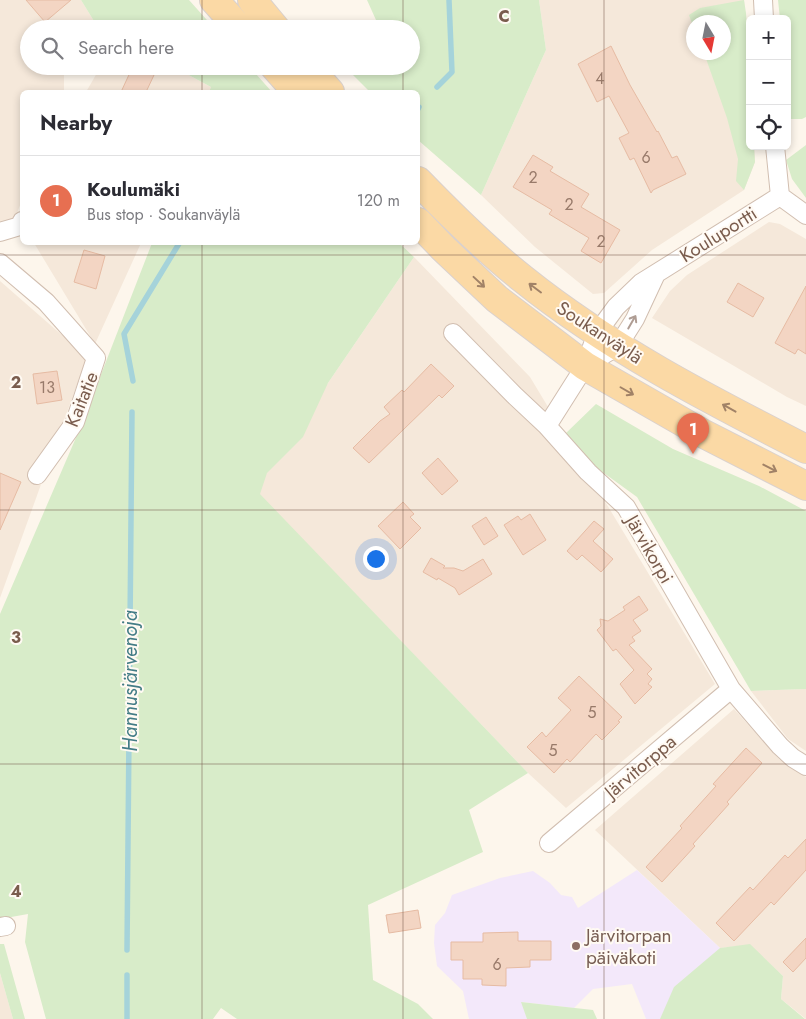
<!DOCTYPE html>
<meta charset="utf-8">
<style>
body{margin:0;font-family:Jost,sans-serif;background:#f7f7f7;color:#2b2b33}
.controls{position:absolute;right:15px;top:15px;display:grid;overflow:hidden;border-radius:8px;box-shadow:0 2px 8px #0003}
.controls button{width:45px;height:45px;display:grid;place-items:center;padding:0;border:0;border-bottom:1px solid #e1e1e2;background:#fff;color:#2b2b33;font:25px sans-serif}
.compass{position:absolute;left:686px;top:15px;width:45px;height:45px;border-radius:50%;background:#fff;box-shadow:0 2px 8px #0003;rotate:170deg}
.you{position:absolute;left:375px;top:558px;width:18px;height:18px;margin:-12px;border:4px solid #fff;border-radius:50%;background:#1a73e8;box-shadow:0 0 0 8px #1a73e833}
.badge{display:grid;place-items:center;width:32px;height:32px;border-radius:50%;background:#e76f51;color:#fff;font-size:16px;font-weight:700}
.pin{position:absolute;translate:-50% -41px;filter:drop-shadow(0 1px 2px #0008)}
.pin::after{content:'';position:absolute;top:26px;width:18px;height:15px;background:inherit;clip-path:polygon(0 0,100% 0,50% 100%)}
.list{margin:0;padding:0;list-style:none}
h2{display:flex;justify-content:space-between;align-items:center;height:65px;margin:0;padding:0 20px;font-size:21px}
h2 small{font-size:16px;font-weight:400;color:#7c7c81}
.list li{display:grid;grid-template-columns:32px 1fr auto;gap:15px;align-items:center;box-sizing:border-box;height:90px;padding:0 20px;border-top:1px solid #e1e1e2}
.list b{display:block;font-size:19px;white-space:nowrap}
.list p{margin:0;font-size:16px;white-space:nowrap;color:#7c7c81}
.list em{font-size:16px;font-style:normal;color:#7c7c81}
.icon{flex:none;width:28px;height:28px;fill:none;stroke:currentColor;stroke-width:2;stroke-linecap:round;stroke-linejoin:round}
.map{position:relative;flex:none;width:806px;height:1019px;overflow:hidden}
.search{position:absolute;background:#fff;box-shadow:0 2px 8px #0003;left:20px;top:20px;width:400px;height:55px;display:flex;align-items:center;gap:12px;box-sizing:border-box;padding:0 18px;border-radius:28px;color:#7c7c81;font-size:19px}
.panel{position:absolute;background:#fff;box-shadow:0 2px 8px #0003;left:20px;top:90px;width:400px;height:155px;border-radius:8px}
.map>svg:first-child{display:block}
</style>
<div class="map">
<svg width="806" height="1019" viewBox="0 0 806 1019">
<rect width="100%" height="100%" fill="#fdf6ec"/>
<path fill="#f5e8da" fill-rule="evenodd" d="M0 0H81L97 26 95 29H29V66H64V92H22V200L14 221 0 224Z
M539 0H744L750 77V146H754L755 162 744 190 652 250 604 293 593 294 535 247 481 195 546 50ZM694 22H724V52H694Z
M101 66H172L211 87 209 92H86Z
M769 222 780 224 806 239V406L787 397 652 318 670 291 687 275Z
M34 243H141L95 344Z
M414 257 530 377 715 684 566 808 528 773 255 490Z
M0 281 87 357 0 598Z
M806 689V751L788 739 751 691Z
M734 709 779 759 806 777V1019L781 999 783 976 750 945 720 948 595 830Z
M0 973 13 1019H0Z"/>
<path fill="#f3e8fa" d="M637 870 720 948 708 970 660 1019H646L632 984 593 989 574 1008 522 1002 527 1019H469L463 991 437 966 434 943 435 925 445 913 452 895 500 878 533 871 550 883 561 895 572 897 578 908Z"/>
<path fill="#d8ecc9" d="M81 0H189L215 29H102L97 26Z
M367 0H539L546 50 481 195 418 140V92H370L344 66H411V29H365L376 20Z
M744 0 746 13 750 77V146H754L755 162 744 190 736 181 738 159 727 118 704 53 724 52V22H694L693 26 689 15 700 8Z
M778 0H806V117L802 119H788L787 19H780Z
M172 66H249L272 92H209L211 87Z
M806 145V198L792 179 786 160Z
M152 243H399L414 257 328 383 303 437 267 473 260 494 528 773 469 810 483 852 368 905 373 980 418 1004 433 1019H237L221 1008 213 1019H46L25 942 28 914 0 919V614L81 426Z
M596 404 673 449 759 486 806 511V689L751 691 637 497 590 463 565 434Z
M0 944H4L25 1019H13L0 973Z
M750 944 783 976 781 999 805 1019H660L674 987 720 948Z
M521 1002 593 1010 597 1019H527Z"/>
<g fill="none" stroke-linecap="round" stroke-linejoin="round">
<path stroke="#a5d3da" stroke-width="5.5" d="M437 87 452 72 449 0
M418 109 419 107
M133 381 124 334 180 242
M127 950 132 412
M127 1019V975"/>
</g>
<path fill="#f3d5c3" stroke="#e6bba3" d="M26 0H71L45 22Z
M611 46 630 85 657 132 658 131 672 158 677 156 686 174 653 190 651 193 634 158 630 160 619 138 629 133 609 96 597 102 578 64Z
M133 66 154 75 146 92H121Z
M533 155 553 167 550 171 589 194 581 207 620 230 601 263 581 251 589 238 549 214 552 210 513 187Z
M84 250 105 256 96 289 74 282Z
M738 283 764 298 753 317 727 302Z
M806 286V354L798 349 795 354 775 343Z
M431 364 454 386 442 398 439 395 369 463 353 448 380 421 390 414 384 407 402 390 404 392Z
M57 371 62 400 37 404 33 374Z
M438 458 458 481 442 495 422 473Z
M0 473 21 482 0 530Z
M403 502 414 514 410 517 421 528 400 549 378 526Z
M530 514 546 540 523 555 504 525 518 516 521 520Z
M486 517 498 536 484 545 472 526Z
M594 521 604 529 593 541 613 559 601 572 582 555 577 560 567 551Z
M431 558 445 566 443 568H454L463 571 483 559 492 574 459 595 455 588 438 578 437 580 423 572Z
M639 596 648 610 633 620 641 631 632 637 635 641 629 645 652 669 647 674 652 679 648 684 652 687 635 704 620 684 634 670 616 649 613 651 597 630 601 626 600 619 608 621 625 610 623 607Z
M579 676 622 717 618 721 620 722 602 740 596 734 570 762 567 759 554 773 527 747 542 732 546 737 571 710 558 698Z
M746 748 762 763 727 802 729 804 693 844 695 846 662 882 646 867 682 828 680 826 716 786 713 784Z
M806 839V870L774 905 771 902 734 941 716 923 750 887 753 890 785 855 788 858Z
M418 910 421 928 389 933 386 915Z
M518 932V941H551V960H530V967L506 968V986L482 985V979H463V960H451V942H483V933Z
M806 938V958L793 972 783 962Z"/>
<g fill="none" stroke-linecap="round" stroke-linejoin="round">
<defs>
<path id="street" d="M763 0 764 19
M775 146 780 196
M780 196 641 283 616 307 597 333 585 366 547 426 588 472 626 507 731 689 780 746 793 758 806 766
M780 196 806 215
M0 232 20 226 22 221
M0 263 46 302 96 358 75 422 37 475
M453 333 514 395 547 426
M585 366 618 346 635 319 656 274
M549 843 731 689
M0 927 6 926"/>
<path id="primary" d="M214 0 240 29
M252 0 276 29
M274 66 297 92
M307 66 330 92
M418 181C451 215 485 249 523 279 609 348 708 399 806 449
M418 222 443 248 497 299 585 366 702 433 806 486"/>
</defs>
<use href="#street" stroke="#d1beb0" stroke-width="20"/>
<use href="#primary" stroke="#dad1cd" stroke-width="30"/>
<use href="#street" stroke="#fff" stroke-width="18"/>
<use href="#primary" stroke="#fbd9a5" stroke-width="28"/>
</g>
<defs><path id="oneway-shaft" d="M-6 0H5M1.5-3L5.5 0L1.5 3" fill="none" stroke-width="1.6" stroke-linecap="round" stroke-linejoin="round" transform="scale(1.25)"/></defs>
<g stroke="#a18267">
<use href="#oneway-shaft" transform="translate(479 282) rotate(43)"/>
<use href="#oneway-shaft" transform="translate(535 288) rotate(-143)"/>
<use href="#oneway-shaft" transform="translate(627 391) rotate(30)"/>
<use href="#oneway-shaft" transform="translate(729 408) rotate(-151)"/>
<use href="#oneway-shaft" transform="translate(770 468) rotate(27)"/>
</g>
<use stroke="#af9d94" href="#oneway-shaft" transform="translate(632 322) rotate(-60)"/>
<path fill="none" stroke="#7a5c4d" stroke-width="1" stroke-opacity="0.55" d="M202 0V29M403 0V29M604 0V1019M202 66V92M403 66V92M202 242V1019M403 242V1019M0 255H806M0 510H806M0 764H806"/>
<circle fill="#8d6e63" stroke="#fffaf3" stroke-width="2" cx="576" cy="946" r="5"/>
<g text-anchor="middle" stroke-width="4" stroke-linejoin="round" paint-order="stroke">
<g font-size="16" fill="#987a6a">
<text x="600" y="84">4</text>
<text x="646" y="163">6</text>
<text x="533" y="183">2</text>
<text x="569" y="210">2</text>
<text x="601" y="247">2</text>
<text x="47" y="393">13</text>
<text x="592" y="718">5</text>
<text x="553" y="756">5</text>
<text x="497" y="970">6</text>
</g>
<g font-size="19" fill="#7a5c4d" stroke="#fffaf3">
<text transform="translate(718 234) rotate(-32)" y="7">Kouluportti</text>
<text transform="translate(600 332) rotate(33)" y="7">Soukanväylä</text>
<text transform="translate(81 399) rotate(-68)" y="7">Kaitatie</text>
<text transform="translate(650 549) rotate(60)" y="7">Järvikorpi</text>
<text transform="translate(640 766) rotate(-40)" y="7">Järvitorppa</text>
</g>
<g font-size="19" fill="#785e54" stroke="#fffaf3" text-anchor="start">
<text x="586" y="942">Järvitorpan<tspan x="586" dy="22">päiväkoti</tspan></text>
</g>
<g font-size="20" font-style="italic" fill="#437c86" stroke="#fffaf3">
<text transform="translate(130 681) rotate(-90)" y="7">Hannusjärvenoja</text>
</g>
</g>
<g font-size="16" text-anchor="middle" font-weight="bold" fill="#7a5c4d" stroke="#fffaf3" stroke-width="4" stroke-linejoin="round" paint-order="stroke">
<text x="504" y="22">C</text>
<text x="16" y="388">2</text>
<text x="16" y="643">3</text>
<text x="16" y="897">4</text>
</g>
</svg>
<div class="controls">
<button>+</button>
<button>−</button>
<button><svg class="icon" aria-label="locate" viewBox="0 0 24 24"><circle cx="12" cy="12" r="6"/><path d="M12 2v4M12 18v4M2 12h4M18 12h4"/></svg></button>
</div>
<svg class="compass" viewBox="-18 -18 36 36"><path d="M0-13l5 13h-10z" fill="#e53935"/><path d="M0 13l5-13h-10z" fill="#7c7c81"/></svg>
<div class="you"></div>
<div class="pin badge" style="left:693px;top:454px">1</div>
<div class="search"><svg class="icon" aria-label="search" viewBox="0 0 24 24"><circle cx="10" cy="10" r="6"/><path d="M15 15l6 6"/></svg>Search here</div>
<section class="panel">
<h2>Nearby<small></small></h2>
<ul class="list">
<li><span class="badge">1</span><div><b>Koulumäki</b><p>Bus stop · Soukanväylä</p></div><em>120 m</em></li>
</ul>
</section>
</div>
